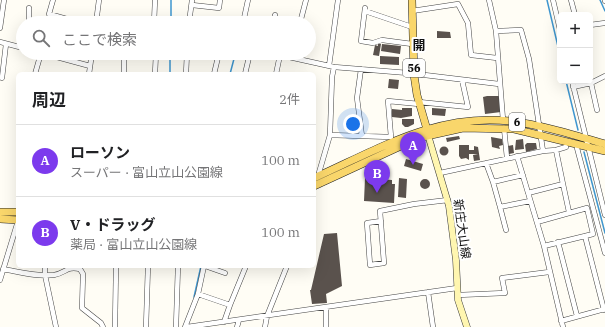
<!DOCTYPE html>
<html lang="ja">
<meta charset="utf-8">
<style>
body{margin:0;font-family:"IBM Plex Serif","Noto Sans JP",serif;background:#f6f6f6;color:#202124}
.controls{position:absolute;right:12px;top:12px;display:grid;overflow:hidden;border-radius:6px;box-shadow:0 4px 16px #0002}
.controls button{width:36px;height:36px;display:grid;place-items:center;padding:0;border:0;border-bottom:1px solid #e0e0e0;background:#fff;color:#202124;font:20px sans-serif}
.you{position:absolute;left:353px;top:124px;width:14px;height:14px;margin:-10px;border:3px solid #fff;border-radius:50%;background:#1a73e8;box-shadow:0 0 0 6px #1a73e833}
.badge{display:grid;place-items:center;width:26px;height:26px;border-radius:50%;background:#7c3aed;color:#fff;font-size:13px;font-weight:700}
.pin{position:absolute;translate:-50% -33px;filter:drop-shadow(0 1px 2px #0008)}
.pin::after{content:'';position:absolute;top:21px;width:14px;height:12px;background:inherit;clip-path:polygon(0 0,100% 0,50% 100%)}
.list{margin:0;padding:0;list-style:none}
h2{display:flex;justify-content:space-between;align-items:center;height:52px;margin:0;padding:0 16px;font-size:17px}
h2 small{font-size:13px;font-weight:400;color:#757577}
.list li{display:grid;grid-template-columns:26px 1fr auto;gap:12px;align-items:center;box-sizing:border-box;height:72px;padding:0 16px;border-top:1px solid #e0e0e0}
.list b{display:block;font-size:15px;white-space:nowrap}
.list p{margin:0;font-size:13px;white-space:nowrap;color:#757577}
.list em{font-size:13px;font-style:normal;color:#757577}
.icon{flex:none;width:22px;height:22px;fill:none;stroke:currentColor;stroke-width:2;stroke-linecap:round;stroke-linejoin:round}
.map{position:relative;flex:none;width:605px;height:327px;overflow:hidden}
.search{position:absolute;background:#fff;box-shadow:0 4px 16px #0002;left:16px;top:16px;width:300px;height:44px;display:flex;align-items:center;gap:10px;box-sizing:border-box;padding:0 14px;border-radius:22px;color:#757577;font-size:15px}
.panel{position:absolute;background:#fff;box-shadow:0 4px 16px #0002;left:16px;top:72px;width:300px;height:196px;border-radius:6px}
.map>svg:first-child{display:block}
</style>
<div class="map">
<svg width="605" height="327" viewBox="0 0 605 327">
<rect width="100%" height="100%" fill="#fffdf5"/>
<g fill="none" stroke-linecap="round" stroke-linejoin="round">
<path stroke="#3f96cf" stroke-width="1.5" d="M547 0 560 55
M600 0 605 11
M171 23V0
M170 74V53
M230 74 235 55
M566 81 578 130
M584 152 605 233
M194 297 201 266"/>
</g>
<path fill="#5a524d" d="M437 31 450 32 451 38H437Z
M378 44H381L379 56 373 55 375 45 378 46Z
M382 44 401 46 400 54 381 51Z
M380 56 399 57V65L380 64Z
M389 79 399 80 398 89 388 88Z
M487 96H499L501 112 485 114 483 97Z
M402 108H412V116L401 118 392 117V109L402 110Z
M432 108 446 109 445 116 432 115Z
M402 119H414V124L408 127H405L402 124Z
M459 136 460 139 447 142 446 138Z
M491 137 502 139 503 145 499 146 500 149 492 147Z
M523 139 524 149 515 150 516 140Z
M527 143H536L537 149 526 152 525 145Z
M459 145H469V150H474V146L478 147 480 160 474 161 473 155 478 154H476V150V154H469V160L466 158 461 159 459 156Z
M513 145 514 153 509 154 508 146Z
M439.5 151a4.5 4.5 0 1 1 9 0a4.5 4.5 0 1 1-9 0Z
M406 159 423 164 421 171 404 166Z
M365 178 392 180V184H395L394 203 364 201Z
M399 178 407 179 406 198 398 197Z
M420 184a5 5 0 1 1 10 0a5 5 0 1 1-10 0Z
M337 233 342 286 326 294 327 303 312 304 310 290H311L324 234Z"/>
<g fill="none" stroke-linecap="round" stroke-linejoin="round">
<defs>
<path id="minor" d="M53 0 49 14 81 23
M489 0 496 31 503 120
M553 0 560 30
M571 0 575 15
M605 0V1
M192 5 219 8 220 0
M29 8V23
M365 8 361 41 373 43 382 40 412 44
M365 11 412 27
M412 11 458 4 468 23 471 55 497 58
M96 23 99 0
M154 23 155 0
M189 23 192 0
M243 23 248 0
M273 23 275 15
M300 23 306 0
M590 25 605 23
M0 28 4 0
M0 42 23 48
M42 53 90 66
M271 53 334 67 408 73 499 84
M329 66 338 0
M361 69 357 98 362 136
M35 74 41 53
M89 74 92 53
M124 74V53
M155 74 156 53
M186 74 187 53
M214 74 219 53
M245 74 250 53
M276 74 280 55
M2 78 6 44
M572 81 605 215
M590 81 591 83 605 76
M573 87 591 83 597 110
M419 102 468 107 462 80
M504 128 507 158
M330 135 391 137 388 101 419 104
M577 148 605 253
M556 150 566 147
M543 151 556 150 563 184
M517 156 544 246 563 327
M486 163 493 182
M440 173 543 151 529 59 521 30 496 31
M523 175 493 182 500 207 530 201
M318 176 330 135 332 77 334 67
M528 193 563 184 569 212
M500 207 506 230
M381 221 367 223 370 265 384 263 380 211 414 204 448 200
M537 222 587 208 593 234 585 236
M558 242 577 316
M544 246 585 236 604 310
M45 266V275L56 327
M205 266 225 273
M3 269C20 272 37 277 54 275 66 273 66 266 80 269L83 274 82 308 101 323 103 327
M0 280 18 221
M428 292 433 327
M198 294 204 266
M458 295 505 293 502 278 549 272
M230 305 246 266
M561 321 605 309
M115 327 116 266
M146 327 148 266
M176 327 178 266
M185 327 198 294 230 305 224 322
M187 327 457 288
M237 327 239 320
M265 327 267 316 287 266
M326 327V307"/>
<path id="secondary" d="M428 135 449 206 456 260 458 300 467 327"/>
<path id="primary" d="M412 0 414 75 417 95 428 133
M314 178C379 149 436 113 510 121 542 125 574 135 605 144
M314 186 418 138 463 128 514 129 605 151
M0 212H18
M0 219 18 220"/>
</defs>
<use href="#minor" stroke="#444" stroke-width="5.5"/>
<use href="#secondary" stroke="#333" stroke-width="7"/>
<use href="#primary" stroke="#222" stroke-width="8"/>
<use href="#minor" stroke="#fff" stroke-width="4.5"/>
<use href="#secondary" stroke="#fff6b0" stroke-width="6"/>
<use href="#primary" stroke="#f9d66b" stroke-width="7"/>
</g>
<g text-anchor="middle" stroke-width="4" stroke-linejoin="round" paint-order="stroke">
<g fill="#fff" stroke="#585858" stroke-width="1">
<rect x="403" y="59" width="22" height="18" rx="3"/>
<rect x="509" y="113" width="16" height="18" rx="3"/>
</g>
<g font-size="11" font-weight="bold" fill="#111">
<text x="414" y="72">56</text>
<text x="517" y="126">6</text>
</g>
<g font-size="12" fill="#111" stroke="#fff">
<text transform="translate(462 229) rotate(82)" y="4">新庄大山線</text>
</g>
<g font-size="13" font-weight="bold" fill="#111" stroke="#fff">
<text x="419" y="50">開</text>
</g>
</g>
</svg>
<div class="controls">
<button>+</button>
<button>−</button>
</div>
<div class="you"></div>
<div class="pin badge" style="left:413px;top:165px">A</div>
<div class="pin badge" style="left:377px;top:193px">B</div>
<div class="search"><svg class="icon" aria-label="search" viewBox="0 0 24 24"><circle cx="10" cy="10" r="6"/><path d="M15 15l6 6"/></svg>ここで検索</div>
<section class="panel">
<h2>周辺<small>2件</small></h2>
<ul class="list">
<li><span class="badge">A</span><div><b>ローソン</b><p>スーパー · 富山立山公園線</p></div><em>100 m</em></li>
<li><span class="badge">B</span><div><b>V・ドラッグ</b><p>薬局 · 富山立山公園線</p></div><em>100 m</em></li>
</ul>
</section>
</div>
